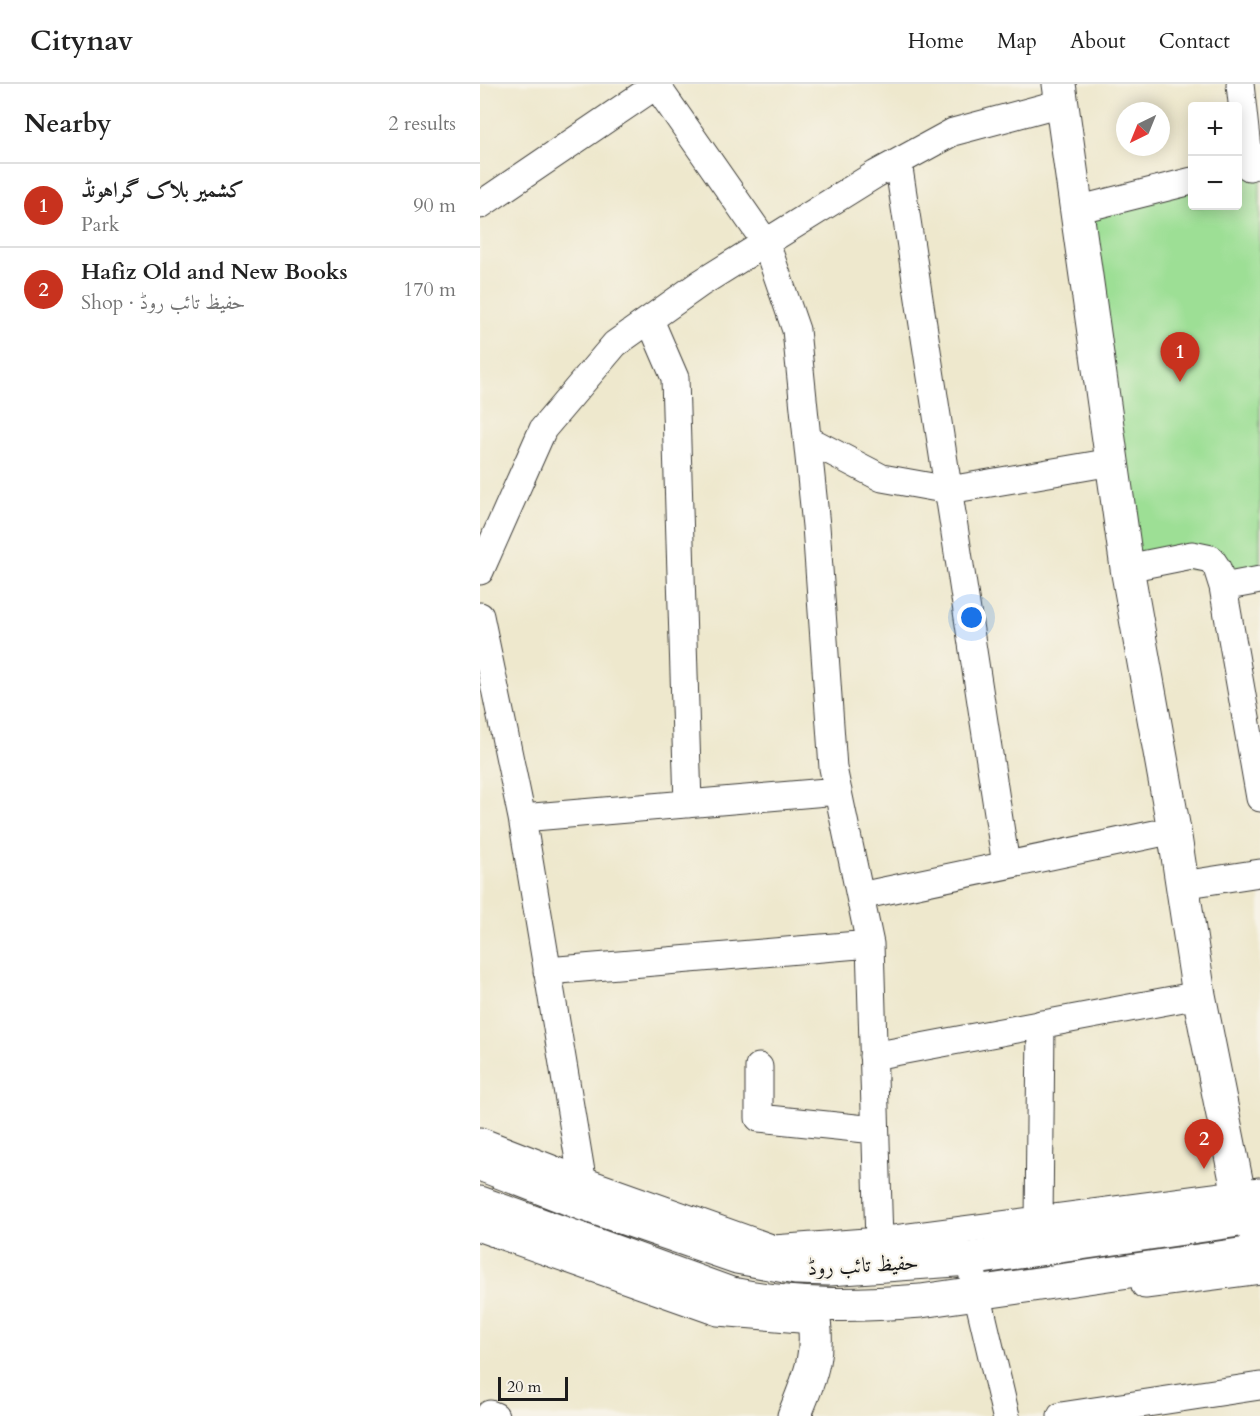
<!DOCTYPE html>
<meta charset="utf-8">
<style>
body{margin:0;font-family:Cardo,Amiri,serif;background:#f6f6f6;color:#222}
.controls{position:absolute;right:18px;top:18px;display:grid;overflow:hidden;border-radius:6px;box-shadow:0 3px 15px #0003}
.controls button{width:54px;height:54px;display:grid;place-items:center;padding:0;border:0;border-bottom:2px solid #e0e0e0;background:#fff;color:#222;font:30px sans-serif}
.compass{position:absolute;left:636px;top:18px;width:54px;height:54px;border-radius:50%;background:#fff;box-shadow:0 3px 15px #0003;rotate:223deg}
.scale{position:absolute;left:18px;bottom:15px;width:70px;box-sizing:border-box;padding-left:6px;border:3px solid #1c1c1c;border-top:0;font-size:16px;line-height:21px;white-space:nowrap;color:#1c1c1c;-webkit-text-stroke:4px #f7f3e8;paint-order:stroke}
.you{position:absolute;left:492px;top:534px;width:21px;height:21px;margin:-15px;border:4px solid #fff;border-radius:50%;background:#1a73e8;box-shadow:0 0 0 9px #1a73e833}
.badge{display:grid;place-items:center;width:39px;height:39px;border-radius:50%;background:#c8321e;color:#fff;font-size:20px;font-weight:700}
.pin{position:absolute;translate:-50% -50px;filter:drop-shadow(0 2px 3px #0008)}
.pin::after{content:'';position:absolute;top:32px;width:21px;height:18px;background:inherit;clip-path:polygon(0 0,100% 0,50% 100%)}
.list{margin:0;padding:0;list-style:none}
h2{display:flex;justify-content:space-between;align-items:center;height:78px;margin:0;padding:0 24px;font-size:26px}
h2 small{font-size:20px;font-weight:400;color:#767676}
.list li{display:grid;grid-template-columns:39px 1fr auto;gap:18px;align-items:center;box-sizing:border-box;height:84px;padding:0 24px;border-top:2px solid #e0e0e0}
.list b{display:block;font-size:22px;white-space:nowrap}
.list p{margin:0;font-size:20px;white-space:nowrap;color:#767676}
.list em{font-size:20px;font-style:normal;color:#767676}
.map{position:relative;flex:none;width:780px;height:1332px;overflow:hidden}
header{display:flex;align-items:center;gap:36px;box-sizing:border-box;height:84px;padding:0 30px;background:#fff;border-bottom:2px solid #e0e0e0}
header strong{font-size:28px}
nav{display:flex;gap:33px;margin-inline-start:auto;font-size:21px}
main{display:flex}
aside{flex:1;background:#fff}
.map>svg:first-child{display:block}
</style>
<header>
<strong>Citynav</strong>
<nav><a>Home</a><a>Map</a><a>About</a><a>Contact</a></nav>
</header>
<main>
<aside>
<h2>Nearby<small>2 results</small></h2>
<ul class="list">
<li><span class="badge">1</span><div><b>کشمیر بلاک ﮔﺮﺍﮨﻮﻧﮉ</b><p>Park</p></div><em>90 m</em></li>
<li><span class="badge">2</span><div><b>Hafiz Old and New Books</b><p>Shop · حفیظ تائب روڈ</p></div><em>170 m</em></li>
</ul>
</aside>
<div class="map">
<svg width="780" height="1332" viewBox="0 0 780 1332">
<rect width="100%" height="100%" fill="#f7f3e8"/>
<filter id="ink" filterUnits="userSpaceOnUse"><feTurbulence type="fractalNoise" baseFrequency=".0167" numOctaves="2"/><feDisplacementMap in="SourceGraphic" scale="12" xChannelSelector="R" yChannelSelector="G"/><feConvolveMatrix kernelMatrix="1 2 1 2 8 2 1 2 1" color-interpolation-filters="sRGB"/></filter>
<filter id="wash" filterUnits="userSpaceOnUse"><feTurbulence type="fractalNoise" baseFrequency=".008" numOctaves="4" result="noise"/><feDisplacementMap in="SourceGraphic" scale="24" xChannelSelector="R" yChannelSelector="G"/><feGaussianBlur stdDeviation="1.35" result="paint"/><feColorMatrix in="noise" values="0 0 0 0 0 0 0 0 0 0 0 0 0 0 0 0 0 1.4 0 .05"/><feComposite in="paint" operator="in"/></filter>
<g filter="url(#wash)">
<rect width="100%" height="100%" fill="#eee8cd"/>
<path fill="#9ddf95" stroke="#5c7e58" stroke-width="1.5" d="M780 81V496L737 484H647L596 126 712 97V122H758V86Z"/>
</g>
<g filter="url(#ink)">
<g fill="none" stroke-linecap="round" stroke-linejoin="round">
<defs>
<path id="minor" d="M760 0 769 83
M176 1 286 159 316 246 336 442 353 684 390 860 399 1157 398 1181
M418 78 526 781
M0 121 178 0
M596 126 712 97
M170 236 195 294 208 720
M327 355 402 394 469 406 632 378
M647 484 712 471 731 475 737 484 743 503 780 496
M0 487 63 345 135 260 221 199 396 90 473 48 581 19
M743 503 780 714
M0 532 42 734 105 1112
M42 734 358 707
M702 801 780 789
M380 812 694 746
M67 887 390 860
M393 972 719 911
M279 983V1034L395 1046
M0 1057 103 1097 294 1165 399 1157 780 1107
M559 1137 561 940
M0 1144 238 1228 320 1235
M489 1175 526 1332
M665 1201 780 1186
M10 1330 15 1332
M581 1332 780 1302"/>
<path id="tertiary" d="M579 0 647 484 694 746 719 911 759 1111 768 1135 780 1156
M0 1080 106 1121 257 1173 316 1184 349 1185 489 1175 780 1133
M0 1119 251 1210C314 1223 376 1222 441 1217L780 1168
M314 1332C331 1291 342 1266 331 1221"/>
</defs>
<use href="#minor" stroke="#3c3b37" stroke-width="29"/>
<use href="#tertiary" stroke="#3c3b37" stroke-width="35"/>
<use href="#minor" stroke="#fff" stroke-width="27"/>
<use href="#tertiary" stroke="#fff" stroke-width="33"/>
</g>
</g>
<g text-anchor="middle" stroke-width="4.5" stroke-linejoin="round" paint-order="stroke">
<g font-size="21" fill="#1c1c1c" stroke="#f7f3e8">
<text transform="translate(383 1181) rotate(-3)" y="7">حفیظ تائب روڈ</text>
</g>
</g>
</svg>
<div class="controls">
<button>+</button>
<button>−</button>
</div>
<svg class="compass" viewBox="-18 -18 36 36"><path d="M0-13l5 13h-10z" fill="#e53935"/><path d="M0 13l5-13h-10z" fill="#767676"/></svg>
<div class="scale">20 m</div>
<div class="you"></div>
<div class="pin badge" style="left:700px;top:298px">1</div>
<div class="pin badge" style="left:724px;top:1085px">2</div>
</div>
</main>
